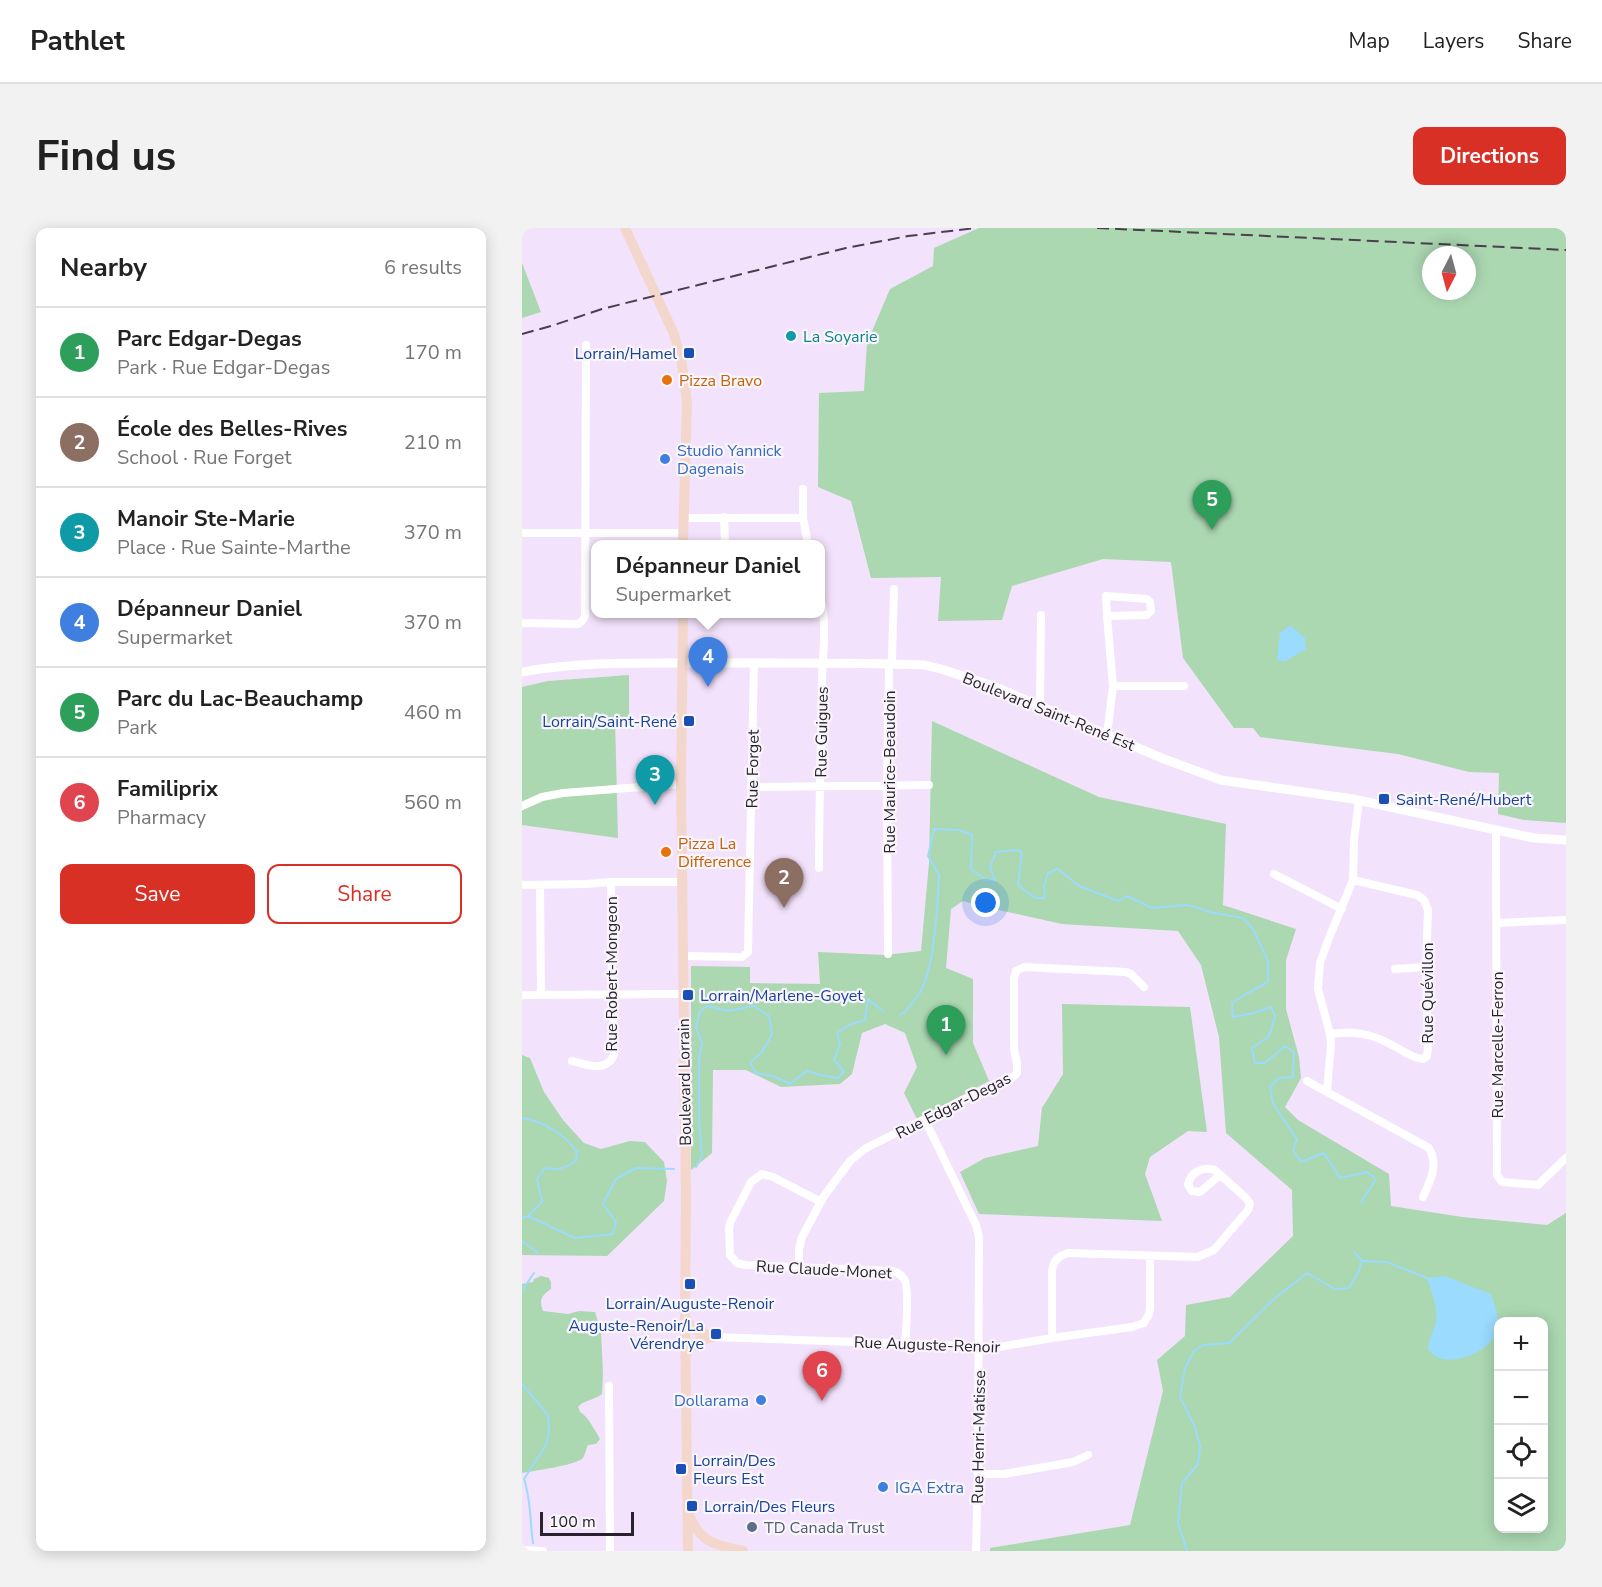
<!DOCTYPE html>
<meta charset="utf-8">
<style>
body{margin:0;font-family:"Nunito Sans",sans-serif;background:#f2f2f2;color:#222}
.controls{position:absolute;right:18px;bottom:18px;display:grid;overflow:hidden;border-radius:12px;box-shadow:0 3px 15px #0003}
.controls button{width:54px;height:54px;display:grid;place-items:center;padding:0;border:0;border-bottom:2px solid #e0e0e0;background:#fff;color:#222;font:30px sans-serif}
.compass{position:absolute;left:900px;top:18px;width:54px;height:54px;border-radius:50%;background:#fff;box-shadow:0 3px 15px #0003;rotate:186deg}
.scale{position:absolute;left:18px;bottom:15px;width:94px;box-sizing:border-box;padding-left:6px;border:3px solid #29212d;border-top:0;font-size:16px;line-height:21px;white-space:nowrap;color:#29212d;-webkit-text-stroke:4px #f9f5fb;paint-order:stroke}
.you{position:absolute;left:464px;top:675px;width:21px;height:21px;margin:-15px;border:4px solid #fff;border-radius:50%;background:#1a73e8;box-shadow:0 0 0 9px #1a73e833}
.badge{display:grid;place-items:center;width:39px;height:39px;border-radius:50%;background:#d93025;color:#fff;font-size:20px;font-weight:700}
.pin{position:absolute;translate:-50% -50px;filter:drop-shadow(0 2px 3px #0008)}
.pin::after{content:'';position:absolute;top:32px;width:21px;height:18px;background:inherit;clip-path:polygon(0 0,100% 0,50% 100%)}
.popup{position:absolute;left:69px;top:312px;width:234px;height:78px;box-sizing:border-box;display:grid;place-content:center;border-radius:12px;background:#fff;filter:drop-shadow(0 2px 4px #0005);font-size:20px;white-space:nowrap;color:#767676}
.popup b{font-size:22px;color:#222}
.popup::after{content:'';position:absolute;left:50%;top:100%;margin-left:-12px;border:12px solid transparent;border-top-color:#fff}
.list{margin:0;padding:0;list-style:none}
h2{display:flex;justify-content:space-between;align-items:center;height:78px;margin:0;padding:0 24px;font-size:26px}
h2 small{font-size:20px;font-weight:400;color:#767676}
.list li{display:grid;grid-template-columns:39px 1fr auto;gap:18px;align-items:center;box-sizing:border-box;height:90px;padding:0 24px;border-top:2px solid #e0e0e0}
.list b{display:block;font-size:22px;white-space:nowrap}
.list p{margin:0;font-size:20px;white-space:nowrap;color:#767676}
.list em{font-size:20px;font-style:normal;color:#767676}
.actions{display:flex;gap:12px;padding:18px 24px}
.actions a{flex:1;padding:14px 0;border:2px solid #d93025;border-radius:12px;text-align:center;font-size:21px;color:#d93025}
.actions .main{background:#d93025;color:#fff}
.icon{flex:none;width:33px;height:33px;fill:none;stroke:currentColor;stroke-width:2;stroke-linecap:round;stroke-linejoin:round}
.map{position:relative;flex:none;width:1044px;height:1323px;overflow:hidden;border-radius:12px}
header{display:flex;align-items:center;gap:36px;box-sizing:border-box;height:84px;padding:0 30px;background:#fff;border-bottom:2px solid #e0e0e0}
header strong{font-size:28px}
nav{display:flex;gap:33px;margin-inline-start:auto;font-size:21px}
.intro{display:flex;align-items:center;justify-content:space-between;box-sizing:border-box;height:144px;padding:0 36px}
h1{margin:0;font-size:42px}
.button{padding:15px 27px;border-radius:12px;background:#d93025;color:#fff;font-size:21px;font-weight:700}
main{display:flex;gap:36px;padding:0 36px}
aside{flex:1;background:#fff;border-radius:12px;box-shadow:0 3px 15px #0003}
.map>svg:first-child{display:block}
</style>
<header>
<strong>Pathlet</strong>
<nav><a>Map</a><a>Layers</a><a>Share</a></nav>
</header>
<div class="intro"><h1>Find us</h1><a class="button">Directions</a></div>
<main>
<aside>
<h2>Nearby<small>6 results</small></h2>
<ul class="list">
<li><span class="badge" style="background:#2e9e5b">1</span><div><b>Parc Edgar-Degas</b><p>Park · Rue Edgar-Degas</p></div><em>170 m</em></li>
<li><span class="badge" style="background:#8d6e63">2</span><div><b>École des Belles-Rives</b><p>School · Rue Forget</p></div><em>210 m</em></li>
<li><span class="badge" style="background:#0f9aa8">3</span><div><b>Manoir Ste-Marie</b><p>Place · Rue Sainte-Marthe</p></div><em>370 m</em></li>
<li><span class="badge" style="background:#3f7fe0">4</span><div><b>Dépanneur Daniel</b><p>Supermarket</p></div><em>370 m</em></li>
<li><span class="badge" style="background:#2e9e5b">5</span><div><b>Parc du Lac-Beauchamp</b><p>Park</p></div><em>460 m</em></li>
<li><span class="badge" style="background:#e0444e">6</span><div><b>Familiprix</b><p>Pharmacy</p></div><em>560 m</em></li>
</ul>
<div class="actions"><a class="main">Save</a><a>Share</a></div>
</aside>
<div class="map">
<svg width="1044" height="1323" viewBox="0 0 1044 1323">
<rect width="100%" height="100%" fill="#f3e2fb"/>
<path fill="#abd7b1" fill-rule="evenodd" d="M457 0H1044V595L1002 592 976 586 977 545 947 544 876 526 738 509 731 500H712L661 430 649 334 581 331 490 358 480 392 416 393 419 349 349 350 329 273 296 259 297 165 342 163 345 115 368 61 411 38 412 20ZM909 27H945V63H909Z
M0 35 19 84 0 90Z
M107 447V489L93 490 96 610 0 597V459L26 453Z
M410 493 577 569 704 596 701 677 774 701 764 732V781L777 829 779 850 763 879 776 892 867 946 869 978 940 989 1025 997 1044 985V1323H468V1320L608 1297 641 1163 635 1132 663 1108 664 1077 708 1069 771 1008 770 962 704 905 697 809 679 737 656 703 540 696 472 681 441 673 429 681 424 740 451 751V815L467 853 395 891 382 865 395 839 383 805 363 796 340 805 330 846 318 856 259 859 224 842H191L190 925 169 942V738L228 739V755L298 756 296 724 362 727 399 723 407 635ZM976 1094H1022V1300H976Z
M540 776 668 779 685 904 666 903 628 929 623 946 640 993 457 986 438 944 463 930 516 918 520 880 541 846Z
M0 827 8 830 22 864 41 892 62 915 79 921 108 913 123 914 142 934 145 953 142 973 85 1028 0 1027Z
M19 1048 27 1050 29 1054V1061C19 1068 17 1072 21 1083L46 1086 57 1083 73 1084 79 1103 81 1146 80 1166C73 1172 61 1172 56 1179 60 1188 56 1181 63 1188 66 1190 76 1207 78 1211L74 1216 66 1217C64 1221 63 1227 61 1230 55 1237 11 1243 0 1245V1056L11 1054 12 1051Z"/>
<path fill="#9bdbfe" d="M768 397 783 410 784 421 762 434 755 432 758 405Z
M923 1048 969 1066C973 1078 980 1094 974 1107 965 1124 930 1139 913 1128 912 1128 907 1122 906 1121 907 1109 912 1103 914 1093 916 1078 909 1063 905 1050Z"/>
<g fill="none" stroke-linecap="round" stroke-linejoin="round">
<path stroke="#9bdbfe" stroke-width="2" d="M378 787 383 784 398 765 404 751 410 727 415 684 417 647 406 628 412 601 437 602 450 607 449 641 464 652H473L468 639 474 624 496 622 500 625 496 657 513 670H523L522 658 526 645 536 641 557 658 596 673 605 668 630 680 661 677 671 678 687 684 721 690 731 701 746 733V754L724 766 710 775 711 789 732 785 749 779 753 789 747 808 730 820 733 835H743L763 818 772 824 771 849 757 850 748 859 751 875 775 912 771 922 779 934 802 925 818 950 845 944 854 951 839 974
M0 890C21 893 44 907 55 924L54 933C43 940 36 943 23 940L15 951 20 974 6 988 0 990
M174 939 180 928 177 892V832L180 815 174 799 178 783 185 778 206 783 232 778 247 788 250 806 240 824 228 835 234 845 251 848 268 856 285 843 299 847 316 850 322 844 312 832 318 817 315 805 327 797 343 792 346 771 361 783
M6 988 53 1010 91 1006 94 994 81 976 94 951 114 940 152 941
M0 1013 16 1025
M841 1033 865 1034 905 1050
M0 1063 12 1045
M0 1156 26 1187 27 1204 24 1217 2 1251C9 1271 8 1294 11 1315
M665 1323 656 1295 660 1255 676 1236 678 1218 673 1199 658 1169 663 1140 672 1123 682 1117 707 1115 752 1071 785 1045 813 1061 827 1060 836 1045 840 1033 832 1024"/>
<path stroke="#fff" stroke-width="8" d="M281 261V290L286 316
M202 289 203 316
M161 290H281
M0 305H161
M585 388 584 368 625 371 628 374 629 383 625 387 585 388 591 458 585 507
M0 395 56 396 60 393 63 388 64 117
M591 458H662
M518 477 519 387
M230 559 407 557
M0 578 20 569 41 565 159 556
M974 602 975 947 980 954 1016 957 1044 930
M297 640C297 578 299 517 300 456 300 427 306 397 298 369
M752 646 820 681
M0 657 63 656 89 654H160
M18 657 19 767
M975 695 1044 692
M366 726 365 558 367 440 370 430 372 361
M160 728 220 729 226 724 232 435
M873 741 904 739
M0 767 161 766
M808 806C833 803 848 805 870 817 880 822 889 830 901 831L905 828 906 819 904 739 906 682 902 672 895 667 831 652
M50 833C65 837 84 845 92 827L90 765 89 654
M785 853 907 920C917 937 908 953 901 969
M805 863 809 817 808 806 796 761 798 735 807 710 831 652 832 611 837 573
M403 892 454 997 457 1009 456 1246 454 1323
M299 974 251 949 240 946 229 954 208 995 207 1000 208 1027 215 1035 223 1037 370 1043C375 1044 379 1046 382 1051 388 1059 384 1102 383 1115
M277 1039V1021L280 1009 302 968 328 933 344 920 437 874 490 850 495 845V835L492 822V751L494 743 502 739 604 744 609 746 622 759
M190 1109 477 1119 530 1110 610 1099 622 1095 627 1086 628 1080V1028
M530 1110V1043C532 1032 536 1028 546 1025L675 1029 692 1022 726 982 728 976 725 971 693 942C681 938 668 944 666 957L670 963 678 964 698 947
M87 1158 88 1323
M456 1246H482L551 1234 566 1227
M0 1322 21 1323"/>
<path stroke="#fff" stroke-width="9" d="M0 444C61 433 122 435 183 435 257 435 330 434 403 437L419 441 471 458 642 531 699 552 831 571 1012 610 1044 612"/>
<path stroke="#f4d7cc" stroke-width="10" d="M103 0 152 106 159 131 165 173 161 316
M161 386 159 556 164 971 163 1090 166 1323
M163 1090 171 1101 190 1108
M163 1129C169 1115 176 1112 190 1109
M167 1287C178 1315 194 1317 221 1323"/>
<path stroke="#493f4d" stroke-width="2" stroke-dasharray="12 6" stroke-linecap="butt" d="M575 0 1044 22
M0 106 29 98 80 81 324 20 386 8 454 0"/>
</g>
<circle fill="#0f9aa8" stroke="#f9f5fb" stroke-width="2" cx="269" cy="108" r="6"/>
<g fill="#1a4fb4" stroke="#f9f5fb" stroke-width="2">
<rect x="161" y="119" width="12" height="12" rx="3"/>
<rect x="161" y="487" width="12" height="12" rx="3"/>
<rect x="856" y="565" width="12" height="12" rx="3"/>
<rect x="160" y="761" width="12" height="12" rx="3"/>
<rect x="162" y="1050" width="12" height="12" rx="3"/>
<rect x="188" y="1100" width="12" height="12" rx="3"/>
<rect x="153" y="1235" width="12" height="12" rx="3"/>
<rect x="164" y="1272" width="12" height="12" rx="3"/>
</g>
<g fill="#e8710a" stroke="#f9f5fb" stroke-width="2">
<circle cx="145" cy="152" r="6"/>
<circle cx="144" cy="624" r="6"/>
</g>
<g fill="#3f7fe0" stroke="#f9f5fb" stroke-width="2">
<circle cx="143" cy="231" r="6"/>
<circle cx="239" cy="1172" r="6"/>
<circle cx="361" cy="1259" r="6"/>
</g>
<circle fill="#5c6f8a" stroke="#f9f5fb" stroke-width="2" cx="230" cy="1299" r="6"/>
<g text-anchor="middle" stroke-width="4.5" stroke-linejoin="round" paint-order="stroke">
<g font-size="16" fill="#0d838f" stroke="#f9f5fb" text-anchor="start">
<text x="281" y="114">La Soyarie</text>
</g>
<g font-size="16" fill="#164399" stroke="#f9f5fb" text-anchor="start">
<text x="155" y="131" text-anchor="end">Lorrain/Hamel</text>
<text x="155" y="499" text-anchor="end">Lorrain/Saint-René</text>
<text x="874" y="577">Saint-René/Hubert</text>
<text x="178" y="773">Lorrain/Marlene-Goyet</text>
<text x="168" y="1081" text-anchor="middle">Lorrain/Auguste-Renoir</text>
<text x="182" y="1103" text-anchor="end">Auguste-Renoir/La<tspan x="182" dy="18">Vérendrye</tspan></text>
<text x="171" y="1238">Lorrain/Des<tspan x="171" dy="18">Fleurs Est</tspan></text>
<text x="182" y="1284">Lorrain/Des Fleurs</text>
</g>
<g font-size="16" fill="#c56008" stroke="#f9f5fb" text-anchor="start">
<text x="157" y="158">Pizza Bravo</text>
<text x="156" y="621">Pizza La<tspan x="156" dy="18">Difference</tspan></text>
</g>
<g font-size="16" fill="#366cbe" stroke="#f9f5fb" text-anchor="start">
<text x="155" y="228">Studio Yannick<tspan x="155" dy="18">Dagenais</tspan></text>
<text x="227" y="1178" text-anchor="end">Dollarama</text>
<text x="373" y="1265">IGA Extra</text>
</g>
<g font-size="16" fill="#29212d" stroke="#f9f5fb">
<text transform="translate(527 483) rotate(22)" y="6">Boulevard Saint-René Est</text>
<text transform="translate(299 504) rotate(-89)" y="6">Rue Guigues</text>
<text transform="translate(230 541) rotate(-89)" y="6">Rue Forget</text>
<text transform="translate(367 544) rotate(-90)" y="6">Rue Maurice-Beaudoin</text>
<text transform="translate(89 746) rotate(-90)" y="6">Rue Robert-Mongeon</text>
<text transform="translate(905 765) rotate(-90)" y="6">Rue Quévillon</text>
<text transform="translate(975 817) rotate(-90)" y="6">Rue Marcelle-Ferron</text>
<text transform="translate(162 854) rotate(-91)" y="6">Boulevard Lorrain</text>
<text transform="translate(431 877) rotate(-27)" y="6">Rue Edgar-Degas</text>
<text transform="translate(302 1041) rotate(3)" y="6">Rue Claude-Monet</text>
<text transform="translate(405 1116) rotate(2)" y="6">Rue Auguste-Renoir</text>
<text transform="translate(456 1209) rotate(-89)" y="6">Rue Henri-Matisse</text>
</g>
<g font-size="16" fill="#4e5e75" stroke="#f9f5fb" text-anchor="start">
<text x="242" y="1305">TD Canada Trust</text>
</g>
</g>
</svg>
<div class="controls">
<button>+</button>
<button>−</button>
<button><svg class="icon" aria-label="locate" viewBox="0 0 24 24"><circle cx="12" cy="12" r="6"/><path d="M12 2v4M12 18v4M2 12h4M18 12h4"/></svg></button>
<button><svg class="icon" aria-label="layers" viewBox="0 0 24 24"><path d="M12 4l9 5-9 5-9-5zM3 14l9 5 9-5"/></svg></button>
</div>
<svg class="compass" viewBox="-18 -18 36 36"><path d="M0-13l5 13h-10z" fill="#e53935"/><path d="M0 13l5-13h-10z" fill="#767676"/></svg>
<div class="scale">100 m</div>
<div class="you"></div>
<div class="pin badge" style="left:424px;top:827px;background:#2e9e5b">1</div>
<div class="pin badge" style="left:262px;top:680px;background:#8d6e63">2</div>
<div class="pin badge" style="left:133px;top:577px;background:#0f9aa8">3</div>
<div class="pin badge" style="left:186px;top:459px;background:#3f7fe0">4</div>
<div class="popup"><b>Dépanneur Daniel</b>Supermarket</div>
<div class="pin badge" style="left:690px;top:302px;background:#2e9e5b">5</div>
<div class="pin badge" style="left:300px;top:1173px;background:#e0444e">6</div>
</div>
</main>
